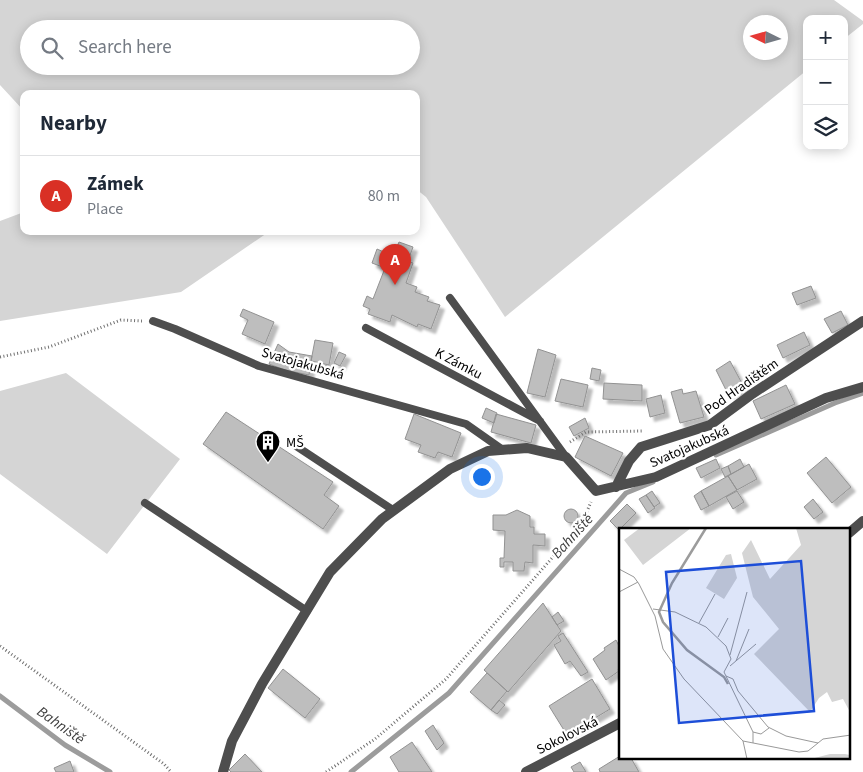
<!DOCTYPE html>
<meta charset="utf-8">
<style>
body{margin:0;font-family:"Source Sans 3",sans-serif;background:#f2f2f3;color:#1f2937}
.controls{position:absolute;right:15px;top:15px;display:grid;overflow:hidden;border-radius:10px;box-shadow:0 2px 12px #0003}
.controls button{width:45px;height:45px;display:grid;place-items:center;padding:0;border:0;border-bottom:1px solid #e0e1e3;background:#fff;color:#1f2937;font:25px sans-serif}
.compass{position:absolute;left:743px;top:15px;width:45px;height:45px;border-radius:50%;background:#fff;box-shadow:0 2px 12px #0003;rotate:275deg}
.you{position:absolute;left:481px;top:476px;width:18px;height:18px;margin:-12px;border:4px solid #fff;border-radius:50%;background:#1a73e8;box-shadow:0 0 0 8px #1a73e833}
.badge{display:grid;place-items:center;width:32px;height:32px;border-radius:50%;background:#d93025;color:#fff;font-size:16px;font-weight:700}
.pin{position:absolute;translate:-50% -41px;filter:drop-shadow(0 1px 2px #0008)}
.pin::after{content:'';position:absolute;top:26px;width:18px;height:15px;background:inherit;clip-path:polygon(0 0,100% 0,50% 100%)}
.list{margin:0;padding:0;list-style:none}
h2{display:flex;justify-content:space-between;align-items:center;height:65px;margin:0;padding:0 20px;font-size:21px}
h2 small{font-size:16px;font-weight:400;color:#747a83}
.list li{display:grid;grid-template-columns:32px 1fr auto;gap:15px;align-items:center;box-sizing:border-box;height:80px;padding:0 20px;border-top:1px solid #e0e1e3}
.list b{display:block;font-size:19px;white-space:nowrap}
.list p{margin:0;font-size:16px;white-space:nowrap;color:#747a83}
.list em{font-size:16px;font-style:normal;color:#747a83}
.icon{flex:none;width:28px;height:28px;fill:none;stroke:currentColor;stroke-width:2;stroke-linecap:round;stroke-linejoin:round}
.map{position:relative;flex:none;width:863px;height:772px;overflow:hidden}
.search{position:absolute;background:#fff;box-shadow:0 2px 12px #0003;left:20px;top:20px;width:400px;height:55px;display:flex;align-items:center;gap:12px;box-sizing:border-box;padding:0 18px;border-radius:28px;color:#747a83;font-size:19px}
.panel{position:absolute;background:#fff;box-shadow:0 2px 12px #0003;left:20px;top:90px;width:400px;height:145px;border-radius:10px}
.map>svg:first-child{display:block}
</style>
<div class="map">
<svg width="863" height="772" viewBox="0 0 863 772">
<defs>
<filter id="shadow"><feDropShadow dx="4.5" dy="4.5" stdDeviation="1" flood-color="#0004"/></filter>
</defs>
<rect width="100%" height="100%" fill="#fff"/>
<path fill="#d5d5d5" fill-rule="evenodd" d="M0 0H834L863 21V24L844 39V19H807V70L505 317 426 197 416 189V94H24V111L0 85ZM750 22H780V52H750ZM29 29H411V66H29Z
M24 212V231H270L181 292 0 321V221Z
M66 373 180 459 107 554 0 474V391Z"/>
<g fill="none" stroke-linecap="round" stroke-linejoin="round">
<path stroke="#9c9c9c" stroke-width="5" d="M716 455 835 403 863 393
M0 696 65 745 110 772
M351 772 449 693 626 493 653 482"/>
</g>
<path fill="#bebebe" stroke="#929292" filter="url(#shadow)" d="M399 242 413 247 408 261 413 263 406 283 417 287 415 292 429 297 427 301 440 305 431 329 418 324 417 327 392 315 390 322 368 314 370 309 363 306 367 296 373 299 385 268 372 263 377 249 393 256Z
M811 286 816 298 797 305 792 293Z
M243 309 274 322 265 344 242 334 248 320 240 316Z
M841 311 848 325 832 333 824 319Z
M804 332 810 345 783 358 777 345Z
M315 340 333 343 329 365 311 361Z
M278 344 289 352 312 356 309 375 285 370 269 364Z
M538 349 556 355 545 397 527 393Z
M339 352 346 355 340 366 334 363Z
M730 361 745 389 728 394 716 370Z
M592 368 601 370 599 381 590 379Z
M561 379 588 385 583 407 555 401Z
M604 383 642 385V401L603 399Z
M786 385 795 404 761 419 753 401Z
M682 389 683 394 696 391 704 417 680 423 671 392Z
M661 395 665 413 650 417 646 399Z
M486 408 497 413 494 423 482 418Z
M226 412 333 482 324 495 339 506 323 529 203 444Z
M414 414 461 433 452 457 438 452 435 458 418 452 421 445 405 439Z
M496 414 536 425 531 443 491 432Z
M585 418 589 428 574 436 569 427Z
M585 436 623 453 611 476 575 457Z
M826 457 851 487 832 503 807 473Z
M716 459 720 468 701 478 696 468Z
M740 459 744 467 731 474 728 466Z
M749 464 757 479 737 490 728 476Z
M728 466 731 474 725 477 721 469Z
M728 476 737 490 709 506 701 491Z
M652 491 660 503 654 507 646 495Z
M701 491 709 506 701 510 694 496Z
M737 491 744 502 733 509 726 497Z
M646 495 655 508 648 513 639 499Z
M813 499 823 512 814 519 804 507Z
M627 504 636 513 619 530 610 521Z
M564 516a7 7 0 1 1 14 0a7 7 0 1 1-14 0Z
M517 510 530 516V527H534V534H545V546L533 545V563L525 562 524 571H513V562H504V567H500V558H504L505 531 493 530V515H506Z
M543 603 561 631 508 692 484 670Z
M558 612 564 621 557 625 552 617Z
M563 633 588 672 581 676 570 661 565 664 554 645 561 641 558 636Z
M616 640 620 648V668L618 669 619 671 606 680 593 659 605 650 604 648Z
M283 669 320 699 305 718 268 688Z
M487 673 507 691 491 710 470 692Z
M592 679 610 709 567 735 549 706Z
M499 700 505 705 497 714 491 710Z
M433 725 444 743 437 750 425 731Z
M412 742 432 772H399L390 757Z
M245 754 262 772H231L229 770Z
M620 756V758H631L639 772H600L599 769Z
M70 761 74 772H56L54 768Z
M580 762 586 772H574L571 767Z"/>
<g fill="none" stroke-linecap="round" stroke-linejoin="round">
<path stroke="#707070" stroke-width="3" stroke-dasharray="1 2.5" stroke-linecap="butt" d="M0 357 49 347 121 320 142 321
M570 442 586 432 643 431
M0 646 164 764 171 772
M326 772 375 739 446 679 581 525 591 502"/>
<path stroke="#4e4e4e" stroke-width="8" d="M450 298 566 457
M153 321 175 329 259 366 466 424 503 450
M366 328 540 421
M290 442 393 510
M145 503 307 611"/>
<path stroke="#4e4e4e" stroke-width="10" d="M616 487 629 461 641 447 710 425 752 394 863 321
M849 533 863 521
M223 772 232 741 262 684 330 572 382 519 450 469 488 451 527 448 566 457 596 491 656 477 826 398 863 387
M526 772 620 723"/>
</g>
<defs>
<symbol id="building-pin" viewBox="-11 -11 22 30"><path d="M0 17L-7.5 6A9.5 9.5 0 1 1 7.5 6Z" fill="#000" stroke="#fff"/><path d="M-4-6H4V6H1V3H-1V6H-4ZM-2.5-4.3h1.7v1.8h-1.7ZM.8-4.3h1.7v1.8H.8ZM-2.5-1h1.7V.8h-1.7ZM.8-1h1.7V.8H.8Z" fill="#fff"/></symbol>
</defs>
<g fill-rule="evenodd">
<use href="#building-pin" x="254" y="428" width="28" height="38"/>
</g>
<g text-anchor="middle" stroke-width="4.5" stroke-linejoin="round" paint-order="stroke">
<g font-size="14" fill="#000" stroke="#fff">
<text transform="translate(303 363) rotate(16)" y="5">Svatojakubská</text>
<text transform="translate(459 363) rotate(28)" y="5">K Zámku</text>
<text transform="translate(741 386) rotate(-35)" y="5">Pod Hradištěm</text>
<text transform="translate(689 446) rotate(-24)" y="5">Svatojakubská</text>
<text transform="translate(567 735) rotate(-27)" y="5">Sokolovská</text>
</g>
<g font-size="14" fill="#000" stroke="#fff" text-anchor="start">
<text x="286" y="447">MŠ</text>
</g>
<g font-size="15" font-style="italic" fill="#3d3d3d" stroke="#fff">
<text transform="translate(572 536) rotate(-48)" y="5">Bahniště</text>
<text transform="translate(61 725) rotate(35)" y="5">Bahniště</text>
</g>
</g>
<g transform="translate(619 528)">
<rect width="231" height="231" fill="#fff"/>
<path d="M21 0H72L24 37 5 12ZM177 0H231V184L224 171 213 174 208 164 200 170 191 184 135 126 160 101 134 69 123 25 132 12 151 51 182 17ZM112 26 118 50 105 71 87 60 107 27ZM211 226H226L231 227V231H192Z" fill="#d5d5d5"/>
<path fill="none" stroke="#9c9c9c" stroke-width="2.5" d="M87 0 53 55 40 84 44 94 68 122 105 149 109 156"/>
<path fill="none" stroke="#999" stroke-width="1" d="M0 41 15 49 20 56 36 88 44 121 65 151 124 213 180 224 189 223 204 211 232 207M0 64 19 54M34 81 56 84 87 99 107 118 112 131 105 144 134 204V215M80 95 96 66M99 109 109 90M111 127 128 64M117 133 130 101M111 138 137 116M107 148 114 151 119 163 149 199 167 208 199 215M134 204 142 206 150 200M124 213 128 231"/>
<path fill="#1d4ed8" fill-opacity="0.15" stroke="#1d4ed8" stroke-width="2.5" d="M182 33 195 183 60 195 47 44Z"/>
<rect width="231" height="231" fill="none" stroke="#000" stroke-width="2.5"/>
</g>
</svg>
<div class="controls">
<button>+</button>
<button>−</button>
<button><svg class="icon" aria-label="layers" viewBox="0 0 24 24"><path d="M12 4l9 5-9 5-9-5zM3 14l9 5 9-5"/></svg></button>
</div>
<svg class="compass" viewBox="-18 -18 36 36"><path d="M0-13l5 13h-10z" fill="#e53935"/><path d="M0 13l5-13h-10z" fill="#747a83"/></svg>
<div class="you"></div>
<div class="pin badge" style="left:395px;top:285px">A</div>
<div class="search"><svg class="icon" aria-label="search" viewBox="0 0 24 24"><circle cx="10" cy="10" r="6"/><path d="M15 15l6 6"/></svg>Search here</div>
<section class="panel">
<h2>Nearby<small></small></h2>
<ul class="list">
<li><span class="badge">A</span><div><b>Zámek</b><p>Place</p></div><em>80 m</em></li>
</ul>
</section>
</div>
